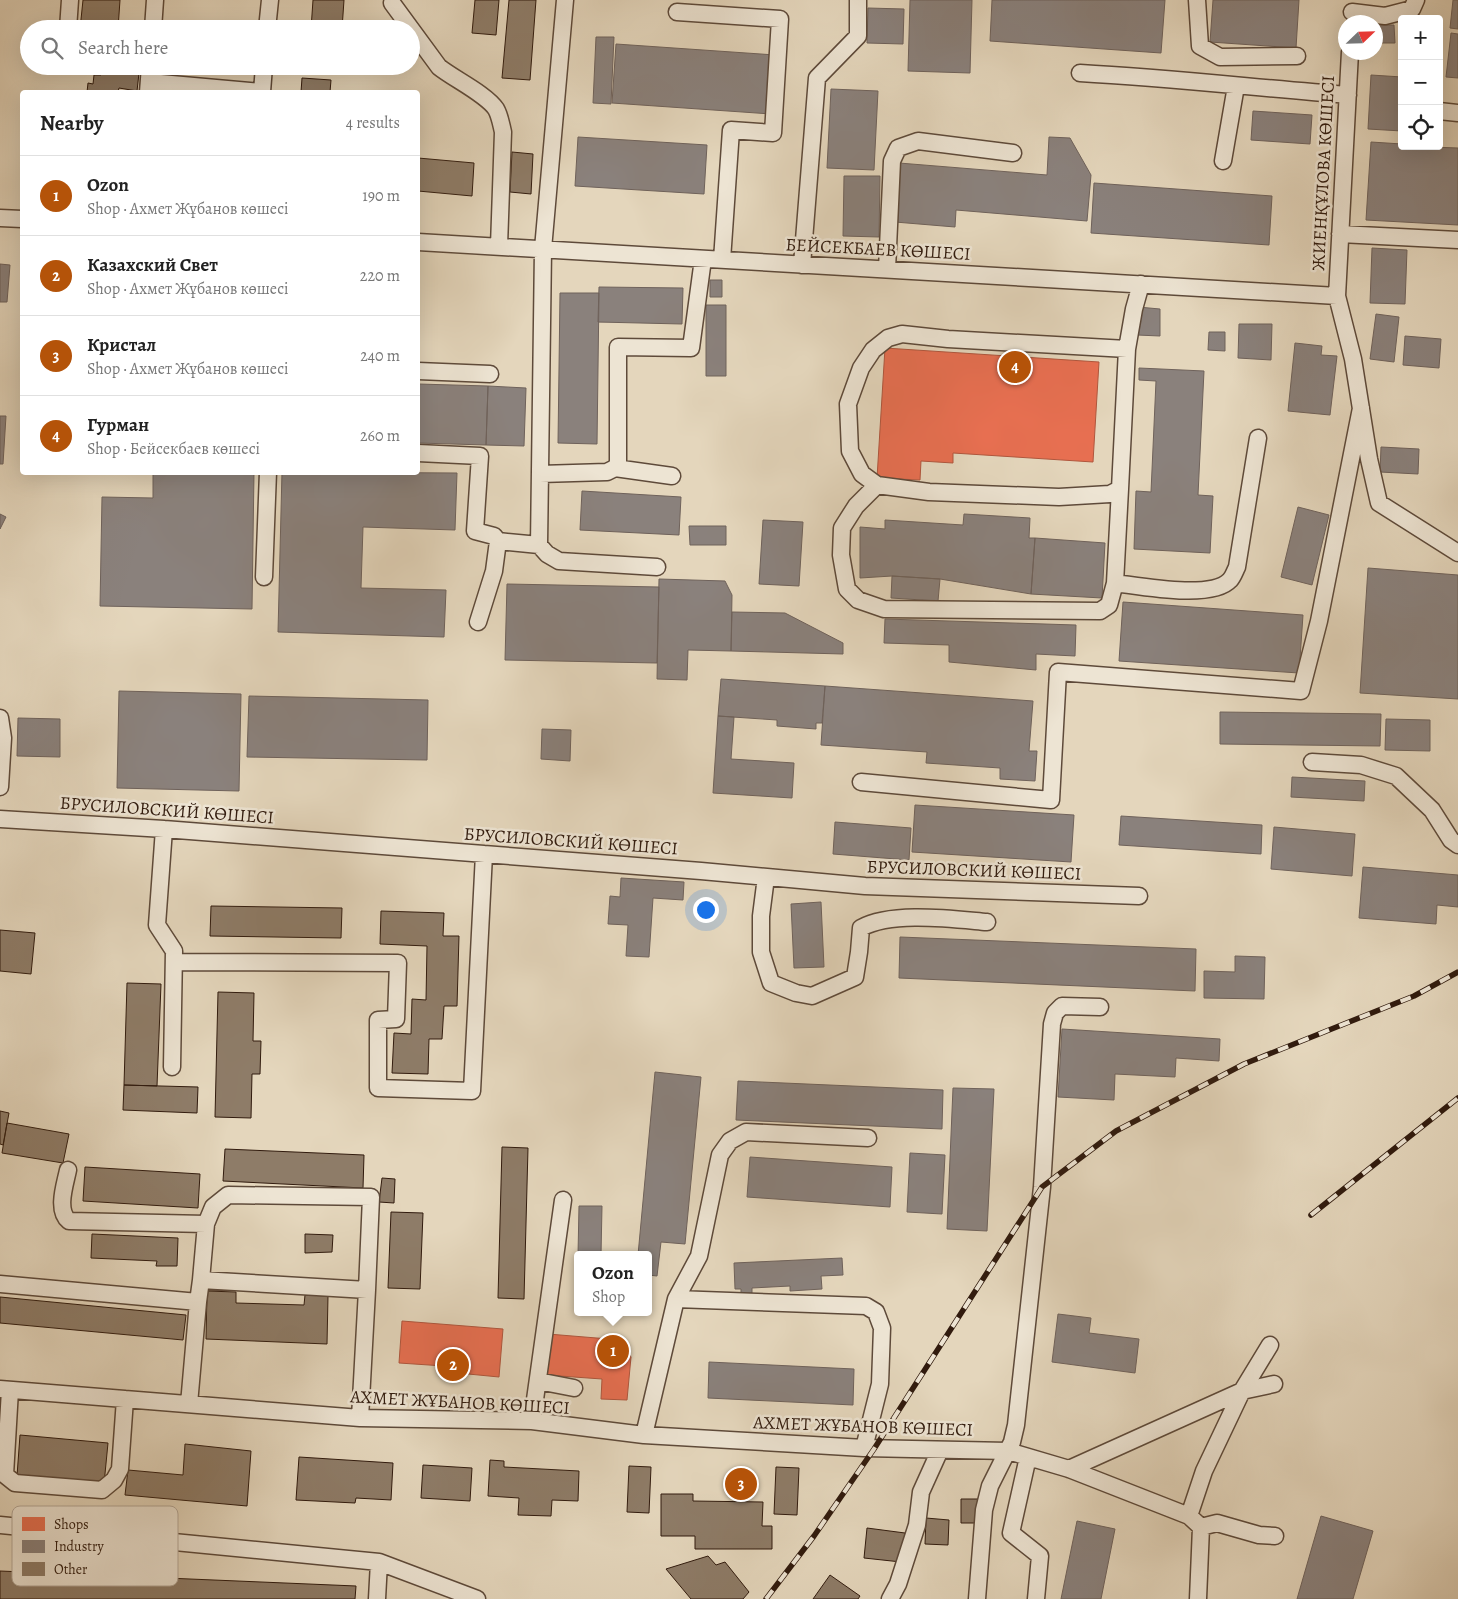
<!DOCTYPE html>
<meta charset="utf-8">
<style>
body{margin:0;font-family:Alegreya,serif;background:#f2f2f2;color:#222}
.controls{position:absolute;right:15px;top:15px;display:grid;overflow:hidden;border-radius:5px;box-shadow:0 5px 20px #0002}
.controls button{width:45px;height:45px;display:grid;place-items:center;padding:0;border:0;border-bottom:1px solid #e0e0e0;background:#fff;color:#222;font:25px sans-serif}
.compass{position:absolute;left:1338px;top:15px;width:45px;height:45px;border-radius:50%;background:#fff;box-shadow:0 5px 20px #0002;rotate:67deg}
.you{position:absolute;left:705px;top:909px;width:18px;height:18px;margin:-12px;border:4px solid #fff;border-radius:50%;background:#1a73e8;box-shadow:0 0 0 8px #1a73e833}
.badge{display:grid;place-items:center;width:32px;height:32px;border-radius:50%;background:#b45309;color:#fff;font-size:16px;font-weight:700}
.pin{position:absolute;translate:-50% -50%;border:2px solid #fff;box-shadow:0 1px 5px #0006}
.popup{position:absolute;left:574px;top:1251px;width:78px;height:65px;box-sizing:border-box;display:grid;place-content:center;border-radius:5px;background:#fff;filter:drop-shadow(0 1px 4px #0005);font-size:16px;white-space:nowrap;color:#767676}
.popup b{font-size:19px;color:#222}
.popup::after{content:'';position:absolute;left:50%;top:100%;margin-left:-10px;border:10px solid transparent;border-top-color:#fff}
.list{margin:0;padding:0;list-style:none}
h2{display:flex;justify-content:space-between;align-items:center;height:65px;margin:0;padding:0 20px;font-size:21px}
h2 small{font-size:16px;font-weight:400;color:#767676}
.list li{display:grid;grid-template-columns:32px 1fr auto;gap:15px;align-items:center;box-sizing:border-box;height:80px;padding:0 20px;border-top:1px solid #e0e0e0}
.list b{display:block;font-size:19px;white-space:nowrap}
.list p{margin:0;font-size:16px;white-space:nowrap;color:#767676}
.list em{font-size:16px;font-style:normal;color:#767676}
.icon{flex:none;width:28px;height:28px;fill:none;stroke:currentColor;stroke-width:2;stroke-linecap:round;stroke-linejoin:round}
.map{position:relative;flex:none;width:1458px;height:1599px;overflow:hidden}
.search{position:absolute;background:#fff;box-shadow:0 5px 20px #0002;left:20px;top:20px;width:400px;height:55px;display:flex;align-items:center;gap:12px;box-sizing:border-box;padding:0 18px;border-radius:28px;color:#767676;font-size:19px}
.panel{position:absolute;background:#fff;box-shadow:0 5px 20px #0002;left:20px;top:90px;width:400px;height:385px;border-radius:5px}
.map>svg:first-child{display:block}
</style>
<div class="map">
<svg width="1458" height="1599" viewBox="0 0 1458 1599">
<rect width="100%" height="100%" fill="#e4d6bc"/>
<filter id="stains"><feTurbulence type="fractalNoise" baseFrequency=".004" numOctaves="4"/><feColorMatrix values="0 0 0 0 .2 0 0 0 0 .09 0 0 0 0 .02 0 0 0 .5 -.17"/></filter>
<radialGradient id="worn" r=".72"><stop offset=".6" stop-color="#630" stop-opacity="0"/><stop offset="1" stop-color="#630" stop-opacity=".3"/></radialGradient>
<path fill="#e76f51" stroke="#b0563d" d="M885 348 1099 362 1093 462 953 453V463L921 461 920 480 877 478Z
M402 1321 503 1329 499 1377 458 1373 459 1367 399 1363Z
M548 1334 621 1340 631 1357 627 1400 601 1399 602 1379 546 1375Z"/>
<path fill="#8a817c" stroke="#6f625b" d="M910 0H972L970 73 908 71Z
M992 0H1165L1161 53 990 41Z
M1213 0H1299L1296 48 1210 42Z
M1453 0H1458V29L1450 28Z
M868 8 904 9 903 44 867 43Z
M1376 25H1394L1395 43H1376Z
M1451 33 1458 34V78L1446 77Z
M596 37H614L611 104 593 103Z
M616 44 775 55 771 114 612 103Z
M1371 75 1402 77V131L1368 129Z
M831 89 878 91 874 170 827 168Z
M1253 111 1312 115 1310 144 1251 140Z
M578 137 707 145 704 194 575 186Z
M1049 137 1070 138 1091 175 1087 221 956 210 955 227 895 222 899 163 1047 175Z
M1371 142 1402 144V146L1458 148V225L1366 220Z
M844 176H880L879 237 843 236Z
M1094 183 1272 196 1269 245 1091 233Z
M1372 248 1407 250 1405 304 1370 303Z
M0 264 10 265 7 302H0Z
M710 280H722V297H710Z
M599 287 683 288 682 324 598 322Z
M560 293H599L597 444 558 443Z
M706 305H726V376H706Z
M1138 307 1160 309V336L1137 335Z
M1376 314 1399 317 1394 362 1370 359Z
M1239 324H1272L1271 360 1238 358Z
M1209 332H1225V351L1208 350Z
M1405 336 1441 339 1439 368 1403 365Z
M1295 343 1322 346 1321 355 1337 356 1330 415 1288 411Z
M1139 368 1204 371 1198 495 1213 496 1210 553 1134 549 1136 491 1151 492 1156 381 1139 380Z
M418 384 488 386 486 445 418 443Z
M488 386 526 388 524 446 486 445Z
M0 416H6L3 464H0Z
M1381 447 1419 449 1418 474 1380 472Z
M79 472H134V474L79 473Z
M153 472H254L252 609 100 606 102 497 153 498Z
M282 472 457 473 455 530 363 527 361 588 446 590 444 637 278 632Z
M582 491 681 497 679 535 580 530Z
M1298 507 1329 515 1312 585 1281 577Z
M0 514 6 517 0 529Z
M964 514 1030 518 1029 538H1035L1031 594 940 579 892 576 860 578V527L885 529V520L963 525Z
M763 520 803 522 799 586 759 584Z
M689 526H726V545H690Z
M1035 538 1105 543 1102 598 1031 594Z
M1368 568 1458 575V699L1360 693Z
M892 576 940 579 938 601 891 598Z
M659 579 725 581 732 595 731 651 688 650 687 680 657 679Z
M507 584 659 587 657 663 505 660Z
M1123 602 1303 615 1299 673 1119 661Z
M732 612 785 613 843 643V654L731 651Z
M885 619 1076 625 1075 656 1036 654V670L949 662V645L884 643Z
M721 679 825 686 822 723H816V729L777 726V720L718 716Z
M825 686 1033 701 1029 751H1037L1035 781 1000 779V768L926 763 927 752 821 745Z
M119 691 241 694 239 791 117 788Z
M249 696 428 700 427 760 247 757Z
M1220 712 1381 714 1380 746 1220 744Z
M718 716 734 717 731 759 794 763 792 798 713 793Z
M18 718 60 719V757L17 756Z
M1386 719 1430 720V751L1385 750Z
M542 729 571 730 570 761 541 759Z
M1292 777 1365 781 1364 801 1291 797Z
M915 805 1074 815 1071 862 912 852Z
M1121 816 1262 825 1261 854 1119 845Z
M835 822 911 828 909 860 833 854Z
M1274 827 1355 834 1352 876 1271 869Z
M1363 867 1458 875V907L1437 905 1436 924 1359 918Z
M621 878 684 882 683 900 653 898 649 957 626 956 628 925 608 924 610 896 620 897Z
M821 902 824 967 794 968 791 904Z
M900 937 1196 949 1195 991 899 978Z
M1235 956 1265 957 1264 999 1204 998V971L1235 972Z
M1062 1029 1220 1039 1219 1061 1176 1058 1175 1077 1115 1074 1114 1100 1058 1097Z
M655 1072 701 1077 685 1244 661 1242 657 1276 648 1275V1255H638Z
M738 1081 943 1090 942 1129 736 1120Z
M953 1088 994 1089 987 1231 947 1229Z
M910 1153 945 1155 942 1214 907 1212Z
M750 1157 892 1167 890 1207 747 1197Z
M579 1206H602L601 1255H578Z
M842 1258 843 1275 821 1276 822 1289 790 1291V1286L752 1288V1293L741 1294V1289H735L734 1263Z
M1058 1314 1091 1318 1089 1333 1139 1339 1135 1373 1052 1362Z
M709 1362 854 1369 853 1405 708 1398Z
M1321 1516 1373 1531 1353 1599H1297Z
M1077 1521 1115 1529 1101 1599H1061Z"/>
<path fill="#8e7c68" stroke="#311b0e" d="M83 0H120L118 29H80Z
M313 0H344L342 29H311Z
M475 0H499L496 35 472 33Z
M509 0H536L530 80 502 78Z
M102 66H134V72L139 73 137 91 119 88 118 92H87L88 83 93 84 94 75H101Z
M302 78 331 80 330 92H301Z
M512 152 533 154 531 194 510 192Z
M418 158 474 163 472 196 418 191Z
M211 906 342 908 341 938 210 936Z
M381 911 444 913 443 936H459L457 1006H444L442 1039H429L428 1074 392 1073 394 1033 411 1034 412 999 426 1000 427 946 380 944Z
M0 930 35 933 31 974 0 971Z
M127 983 161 984 157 1086 124 1085Z
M218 992 254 993 253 1041H261L260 1074H252L251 1118 215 1117Z
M124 1085 198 1087 197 1113 123 1110Z
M0 1111 9 1113 3 1145 0 1144Z
M7 1123 69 1134 63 1163 2 1153Z
M502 1147 528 1148 524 1299 498 1298Z
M225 1149 364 1155 363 1188 223 1181Z
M85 1167 200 1174 198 1208 83 1201Z
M382 1178 395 1179 394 1203 379 1202Z
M391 1212 423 1213 420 1289 388 1288Z
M92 1234 178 1238 177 1266H156L157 1261 91 1258Z
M305 1234 333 1235 332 1252 305 1253Z
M207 1291 236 1292V1303L304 1305 305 1295 328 1296 327 1344 206 1339Z
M0 1297 186 1315 183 1340 0 1323Z
M20 1435 108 1443 104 1484 17 1476Z
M185 1444 251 1451 247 1506 125 1495 128 1470 183 1475Z
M299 1457 393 1463 391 1500 356 1498 355 1503 296 1500Z
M490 1460 504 1461V1467L579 1471 578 1501 552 1500 551 1516 518 1515 519 1498 488 1496Z
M423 1465 472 1468 470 1501 421 1498Z
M629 1466 651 1467 649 1513 627 1512Z
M776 1467 799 1468 797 1515 774 1514Z
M661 1494H693V1501L763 1502 762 1526H772V1549H695V1536H661Z
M961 1499H981L982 1523H961Z
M926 1518 949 1520 948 1545 925 1544Z
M867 1528 905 1533 901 1562 864 1558Z
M708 1556 716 1565 725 1562 749 1592 743 1599H691L666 1569Z
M0 1571 356 1586 355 1599H0Z
M830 1575 860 1596 858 1599H813Z"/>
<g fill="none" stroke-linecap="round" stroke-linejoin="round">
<defs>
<path id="minor" d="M565 0 543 249 539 545 547 554 559 561 657 567
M1197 0 1200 46 1220 57 1297 56
M392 3 439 67C454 79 486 94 496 109 500 116 501 124 503 132L499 246
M677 12 780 19 773 133 731 130 722 260
M1352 12 1385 16 1412 9 1416 0
M68 29 70 0
M153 29 155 0
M267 29 270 0
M1350 52 1337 296 1353 359 1369 459 1379 503 1458 553
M1080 73C1170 78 1258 88 1348 95
M149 82 262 92 264 66
M148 92 150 66
M1439 111 1458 113
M1223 161 1236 86
M0 218 22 219
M1340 234 1458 240
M418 242 1337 296
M802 265 817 78 858 36V0
M887 269 892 161 898 148 918 141 1013 153
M418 371 490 374
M418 453 480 456 475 531 494 536 498 541 494 571 478 622
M615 468 672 476
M540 474 607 472 615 468 618 463V347L691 348 703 259
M877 485 862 474 850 451 848 404 861 368 873 350 888 338 902 334 948 339 1127 349
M1120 489 1115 583 1109 605 1100 611 884 609 858 600 847 589 841 555 842 528 856 506 877 485 929 492 1059 497 1110 494 1120 489 1127 349 1134 309 1141 284
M498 541 539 545
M264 577 268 472
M1115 583C1140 586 1212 600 1230 580 1233 577 1235 571 1237 567L1258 438
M0 718 3 738 0 787
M1312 762 1361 765 1396 776 1432 810 1451 840 1458 845
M861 782 1051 800 1058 672 1301 691 1319 621 1361 408
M0 819 164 829 701 871 865 886 1139 896
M164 829 157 925 174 951 172 1067
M766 877 761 916V952L771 983 796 993 812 996 855 977 859 952 861 928C891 911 952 919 987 922
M174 962 398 963 396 1019 378 1020V1088L472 1091 484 854
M68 1170C65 1185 56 1210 69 1221L206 1224
M201 1280 206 1224 213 1207 228 1195 371 1197 367 1290
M0 1284 198 1302 201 1280 367 1290 360 1418
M676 1299 866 1306 876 1312 882 1328 880 1384 864 1448
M538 1381 574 1388
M0 1389 360 1418 532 1421 644 1435 864 1448 1008 1451 1069 1469 1189 1516 1201 1527 1198 1599
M10 1390 5 1475 15 1483 102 1490 114 1480 120 1469 125 1399
M189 1404 198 1302
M532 1421 563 1200
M644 1435 676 1299 699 1256 720 1155 730 1141 746 1132 868 1138
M1028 1457 1011 1533 1040 1556 1036 1599
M1069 1469 1242 1391 1274 1384
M1189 1516 1204 1471 1242 1391 1270 1345
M0 1525 379 1562 477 1599
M1201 1527 1217 1523 1259 1535 1275 1536
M377 1599 379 1562
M890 1599 898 1584 917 1525 921 1492 940 1450
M977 1599 984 1510 990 1486 1012 1442 1016 1425 1042 1187 1052 1024 1055 1013 1062 1006 1100 1007"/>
</defs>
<use href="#minor" stroke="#5e4a3a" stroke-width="19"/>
<use href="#minor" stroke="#ede4d3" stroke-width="16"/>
<defs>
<path id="rail" d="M1311 1215 1458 1098
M766 1599 814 1536 874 1449 1042 1187 1116 1131 1244 1064 1414 996 1458 972"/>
</defs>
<use href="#rail" stroke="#311b0e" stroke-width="5.5"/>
<use href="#rail" stroke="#ede4d3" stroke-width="4" stroke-dasharray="11" stroke-linecap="butt"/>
</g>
<g text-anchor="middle" stroke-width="5" stroke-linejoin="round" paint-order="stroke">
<g font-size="18" fill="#311b0e" stroke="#ede4d3">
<text transform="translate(1323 173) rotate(-87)" y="6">ЖИЕНҚҰЛОВА КӨШЕСІ</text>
<text transform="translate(878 249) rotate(3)" y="6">БЕЙСЕКБАЕВ КӨШЕСІ</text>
<text transform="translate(167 810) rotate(4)" y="6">БРУСИЛОВСКИЙ КӨШЕСІ</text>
<text transform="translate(571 841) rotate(4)" y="6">БРУСИЛОВСКИЙ КӨШЕСІ</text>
<text transform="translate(974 870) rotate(2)" y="6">БРУСИЛОВСКИЙ КӨШЕСІ</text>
<text transform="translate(460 1402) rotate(3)" y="6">АХМЕТ ЖҰБАНОВ КӨШЕСІ</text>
<text transform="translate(863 1426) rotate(2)" y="6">АХМЕТ ЖҰБАНОВ КӨШЕСІ</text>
</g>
</g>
<rect x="12" y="1506" width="166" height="80" rx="8" fill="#ede4d3" stroke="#b5a898" stroke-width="1"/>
<rect x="22" y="1517" width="23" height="14" fill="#e76f51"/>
<rect x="22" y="1540" width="23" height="13" fill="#8a817c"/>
<rect x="22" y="1562" width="23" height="14" fill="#8e7c68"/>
<g font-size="14" fill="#311b0e">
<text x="54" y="1529">Shops</text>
<text x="54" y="1551">Industry</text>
<text x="54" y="1574">Other</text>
</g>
<rect width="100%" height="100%" filter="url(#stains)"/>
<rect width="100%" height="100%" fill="url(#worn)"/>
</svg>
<div class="controls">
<button>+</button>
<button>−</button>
<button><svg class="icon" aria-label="locate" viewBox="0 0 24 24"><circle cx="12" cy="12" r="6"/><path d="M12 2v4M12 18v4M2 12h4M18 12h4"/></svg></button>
</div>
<svg class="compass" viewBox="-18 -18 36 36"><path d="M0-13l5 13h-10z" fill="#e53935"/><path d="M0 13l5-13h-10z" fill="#767676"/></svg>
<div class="you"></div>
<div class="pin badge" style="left:613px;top:1351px">1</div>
<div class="popup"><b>Ozon</b>Shop</div>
<div class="pin badge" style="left:453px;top:1365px">2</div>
<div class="pin badge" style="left:741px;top:1484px">3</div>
<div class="pin badge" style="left:1015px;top:367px">4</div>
<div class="search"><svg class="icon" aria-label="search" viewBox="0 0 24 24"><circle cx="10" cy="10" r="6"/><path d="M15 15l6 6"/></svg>Search here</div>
<section class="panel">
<h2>Nearby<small>4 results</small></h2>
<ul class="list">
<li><span class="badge">1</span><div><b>Ozon</b><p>Shop · Ахмет Жұбанов көшесі</p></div><em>190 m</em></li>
<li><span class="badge">2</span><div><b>Казахский Свет</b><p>Shop · Ахмет Жұбанов көшесі</p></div><em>220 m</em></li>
<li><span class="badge">3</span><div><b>Кристал</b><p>Shop · Ахмет Жұбанов көшесі</p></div><em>240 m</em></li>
<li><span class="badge">4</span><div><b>Гурман</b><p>Shop · Бейсекбаев көшесі</p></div><em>260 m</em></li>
</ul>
</section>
</div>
